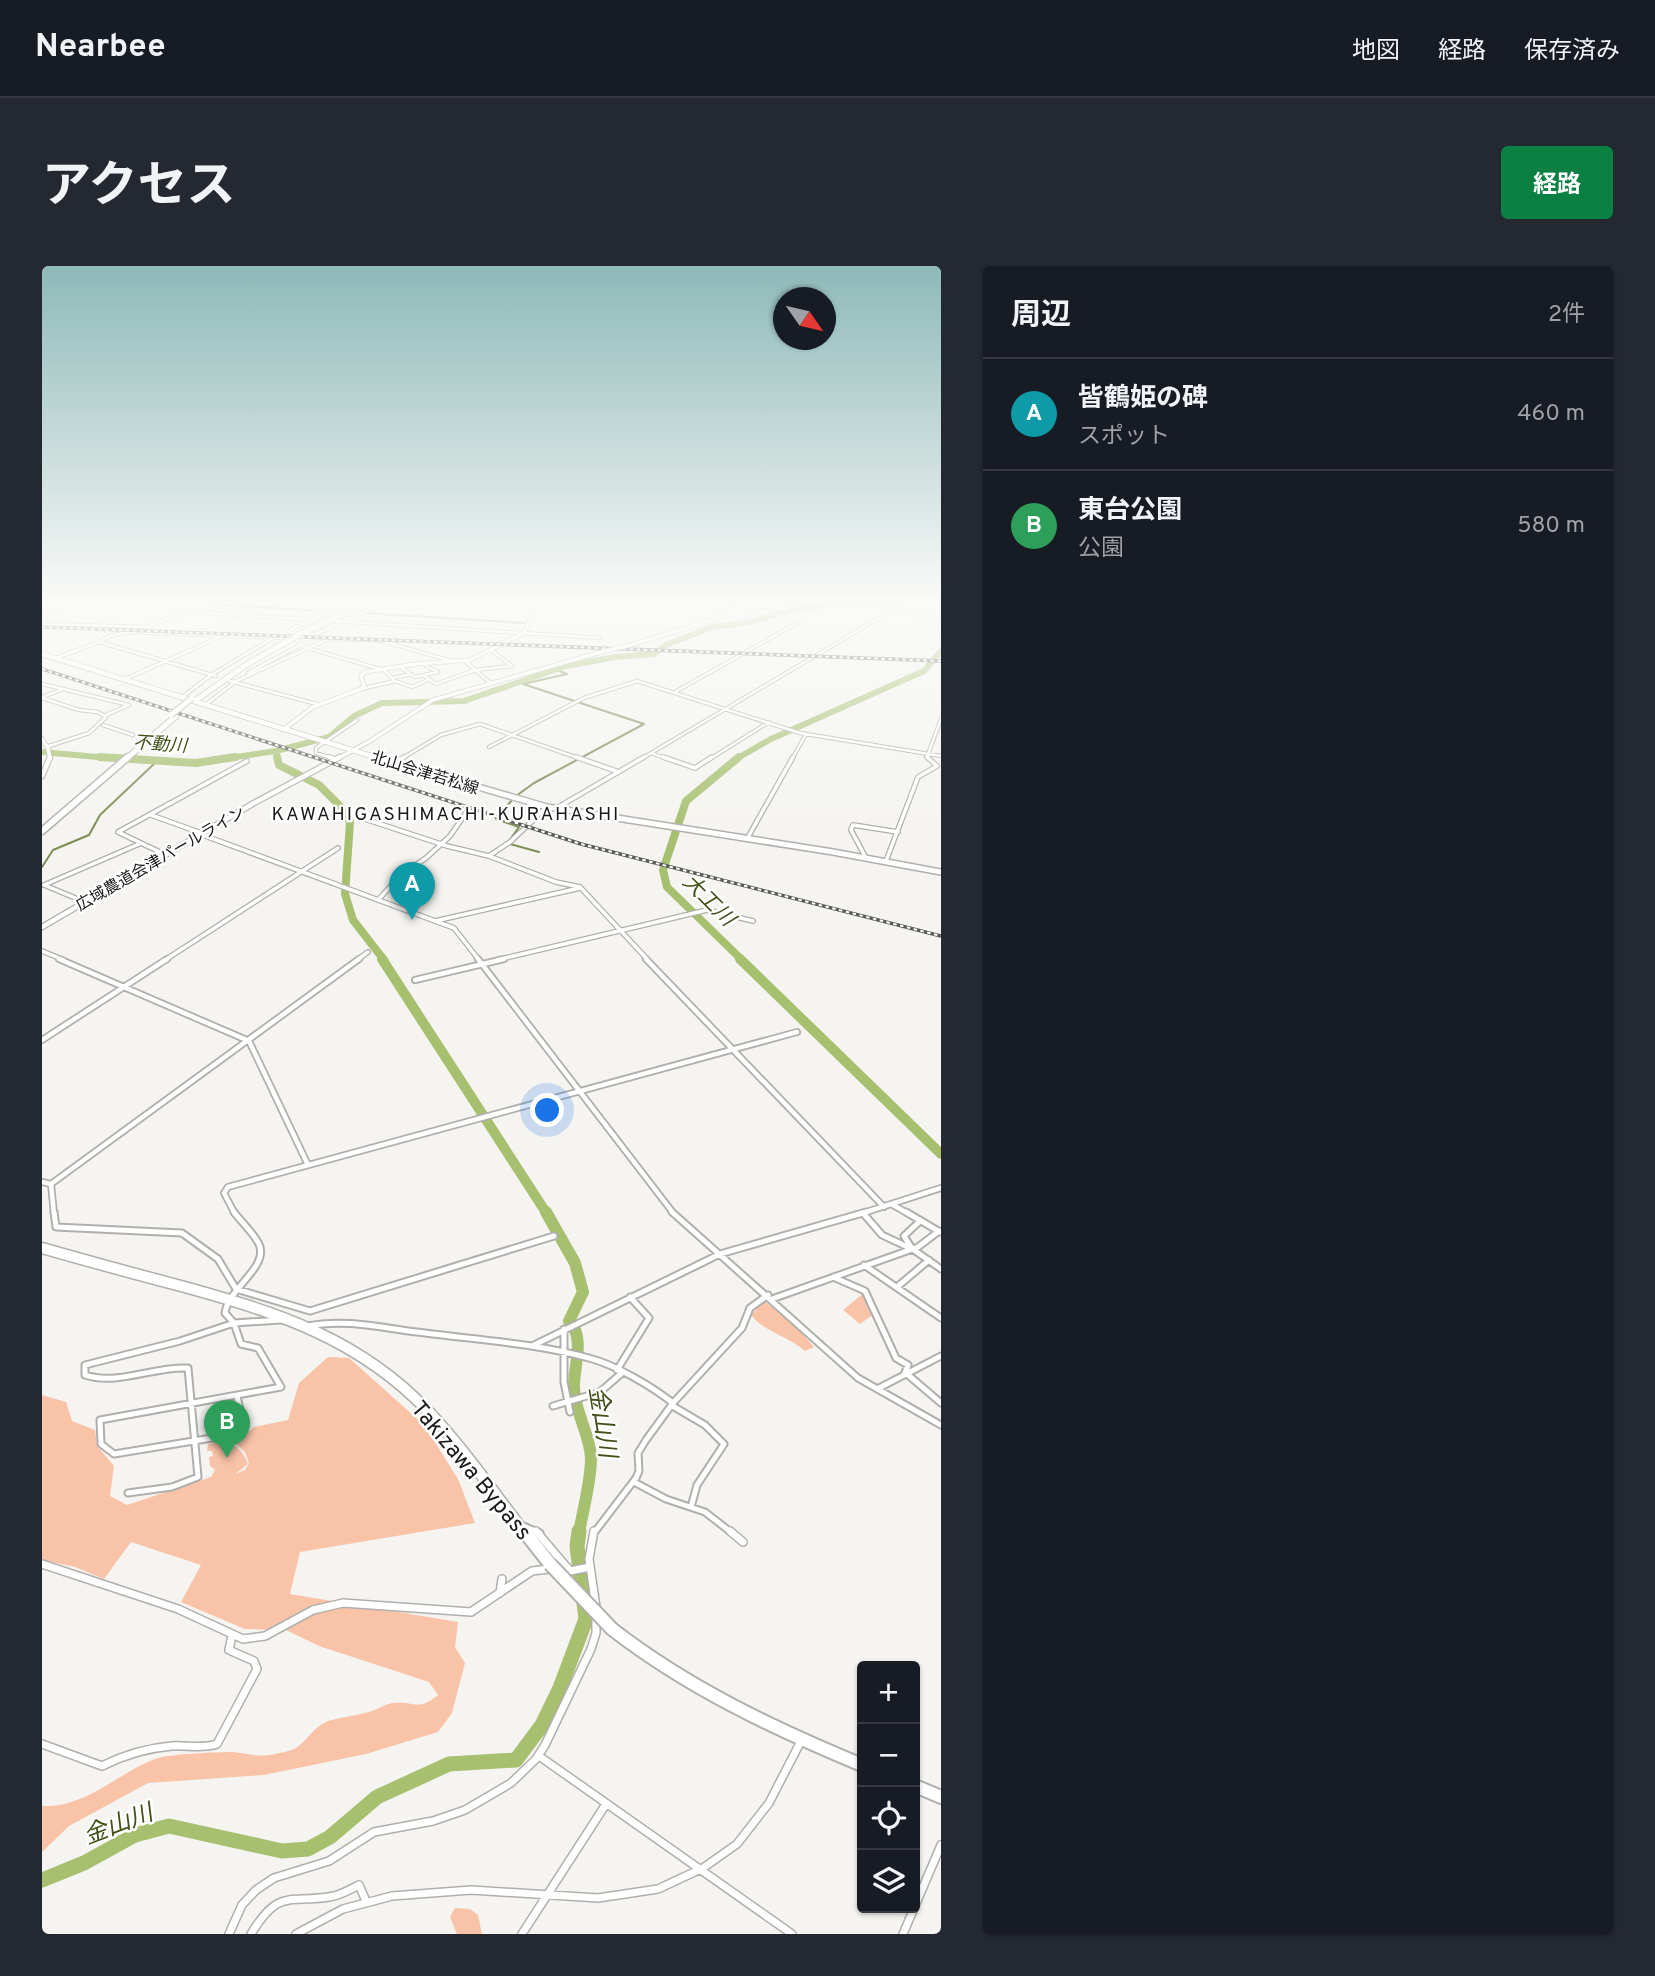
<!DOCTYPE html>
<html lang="ja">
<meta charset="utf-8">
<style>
body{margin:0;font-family:Overpass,"Noto Sans JP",sans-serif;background:#242831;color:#f1f3f6}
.controls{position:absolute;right:21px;bottom:21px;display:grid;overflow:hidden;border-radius:7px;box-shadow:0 2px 5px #0004}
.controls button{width:63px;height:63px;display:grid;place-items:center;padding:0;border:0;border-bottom:2px solid #363941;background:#171b24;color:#f1f3f6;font:35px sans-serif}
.compass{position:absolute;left:731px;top:21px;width:63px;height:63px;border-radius:50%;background:#171b24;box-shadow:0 2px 5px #0004;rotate:124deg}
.you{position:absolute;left:506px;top:845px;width:24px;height:24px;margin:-18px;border:5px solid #fff;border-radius:50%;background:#1a73e8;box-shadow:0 0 0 10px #1a73e833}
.badge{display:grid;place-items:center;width:46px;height:46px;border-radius:50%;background:#0b8043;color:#fff;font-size:23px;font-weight:700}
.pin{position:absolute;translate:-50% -58px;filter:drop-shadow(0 2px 4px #0008)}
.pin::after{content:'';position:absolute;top:37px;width:24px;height:21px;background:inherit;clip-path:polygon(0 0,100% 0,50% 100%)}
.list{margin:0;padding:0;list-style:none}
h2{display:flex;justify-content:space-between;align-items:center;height:91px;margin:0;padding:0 28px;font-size:30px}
h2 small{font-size:23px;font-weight:400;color:#9ea1a6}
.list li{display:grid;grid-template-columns:46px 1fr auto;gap:21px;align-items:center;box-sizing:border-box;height:112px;padding:0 28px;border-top:2px solid #363941}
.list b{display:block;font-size:26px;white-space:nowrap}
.list p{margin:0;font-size:23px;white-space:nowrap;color:#9ea1a6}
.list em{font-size:23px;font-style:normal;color:#9ea1a6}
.icon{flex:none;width:38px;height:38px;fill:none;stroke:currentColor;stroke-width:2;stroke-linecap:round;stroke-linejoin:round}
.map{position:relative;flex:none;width:899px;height:1668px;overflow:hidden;border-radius:7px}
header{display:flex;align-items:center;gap:42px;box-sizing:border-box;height:98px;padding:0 35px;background:#171b24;border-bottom:2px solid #363941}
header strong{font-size:33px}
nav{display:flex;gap:38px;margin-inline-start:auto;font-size:24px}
.intro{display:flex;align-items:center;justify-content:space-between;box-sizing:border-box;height:168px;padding:0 42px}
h1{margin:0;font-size:49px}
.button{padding:18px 32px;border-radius:7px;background:#0b8043;color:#fff;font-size:24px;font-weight:700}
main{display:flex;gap:42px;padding:0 42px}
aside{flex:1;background:#171b24;border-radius:7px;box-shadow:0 2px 5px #0004}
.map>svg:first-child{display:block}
</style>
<header>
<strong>Nearbee</strong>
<nav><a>地図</a><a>経路</a><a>保存済み</a></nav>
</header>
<div class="intro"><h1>アクセス</h1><a class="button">経路</a></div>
<main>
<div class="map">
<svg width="899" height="1668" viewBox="0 0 899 1668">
<rect width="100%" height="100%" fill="#f5f4f0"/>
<path fill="#f9c3a8" d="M822 1027 832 1048 818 1058 801 1044Z
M722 1035 749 1055 772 1081 763 1085C746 1070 722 1066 709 1049Z
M286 1091 307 1092 382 1159 416 1213 433 1257 258 1286 248 1328 416 1356 413 1381 423 1397 410 1447 396 1466 324 1488 222 1509 106 1517 27 1560 0 1586V1540C45 1542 76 1506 116 1492 130 1488 175 1486 191 1486 203 1487 216 1491 228 1489 236 1487 247 1486 254 1482 266 1474 271 1461 286 1455 299 1451 314 1450 327 1446 335 1444 344 1437 352 1437 374 1435 375 1446 396 1429L387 1416 277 1380 244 1364 203 1363 139 1336 159 1299 89 1276 62 1313 33 1301 0 1294V1129L24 1136 30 1155 53 1164 55 1180 72 1200 68 1230 85 1239 169 1211 173 1204 168 1200 167 1191 171 1190 170 1185H165L166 1178C185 1173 199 1178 206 1198L193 1208 203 1204 207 1197 203 1186 194 1178 212 1161 246 1154 257 1117Z
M413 1642 428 1643 436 1649 440 1668H415L408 1651Z"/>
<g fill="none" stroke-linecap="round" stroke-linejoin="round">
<path stroke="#7c8e55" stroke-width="2" d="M710 332 776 339
M0 338 16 332
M170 338 285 345
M322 347 484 357
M0 360 104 362
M474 530 492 517 602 458 481 418 525 408 515 404
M457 549 470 534
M454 553 477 561 467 575
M468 578 497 586
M0 601 11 584 47 569 58 549 114 496"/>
<path stroke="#a6c070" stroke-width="6" d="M234 485 236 493
M0 486 78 493
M181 493 234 485 287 471 312 450 340 437 422 435 524 400 573 391 612 388 624 379 670 361 709 356 741 346 799 336 848 337 871 332
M694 493 729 473 882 405 899 385"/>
<path stroke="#a6c070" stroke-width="8" d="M58 491 154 497 193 491
M235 491 237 499 277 519 298 540 308 556 303 628 311 654 342 694
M697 491 644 535 621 604 625 621 700 694"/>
<path stroke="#a6c070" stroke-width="10" d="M340 693 505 948
M698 693 899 888"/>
<path stroke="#a6c070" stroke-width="12" d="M504 946 533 997 541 1026 527 1055C544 1072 531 1101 532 1123 533 1147 548 1168 549 1192 549 1216 541 1243 537 1267"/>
<path stroke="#a6c070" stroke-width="15" d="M0 1614 42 1597 93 1569 127 1560 240 1585 266 1583 288 1571 335 1531 407 1498 474 1494 500 1459 518 1422 544 1353 535 1280 537 1265"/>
<defs>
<path id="minor-far4" d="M561 332 746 343
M146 346 273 354
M274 350 287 332
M0 351 49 332
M292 355 558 372
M0 358 104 361 179 332
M250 367 246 365 316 332
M262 368H274L353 332
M253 373 265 382 338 403
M14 392 57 376
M423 395 447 416
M357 400 373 411 396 406 384 400
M341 403 353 415 370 421 386 414
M206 407 260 378
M174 410 57 376 67 370 87 366 242 372
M382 410 394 418 433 404 470 400 449 384
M351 412 369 408
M81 414 178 371
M188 415 275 438
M192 416 286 373 336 374 410 395
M0 418 87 439 64 449
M319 423 353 415
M633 426 757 356
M0 431 19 424
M0 432 37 444 56 446 64 451 47 467 7 480
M139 432 169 409 231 372
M163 439 193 416
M61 459 91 469
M447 481 542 432 595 415 758 467 899 490
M609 487 626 493
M293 493 274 487V482L315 454
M359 493 399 469 438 458 539 493
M599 493 854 342 899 354
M668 493 727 456
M750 493 764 468
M887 493 885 491 899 453"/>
<path id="minor-far3" d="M287 491 293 493
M534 491 574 505
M621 491 653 502 670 491
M352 497 362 491
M513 543 602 491
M109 549 159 567
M317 551 405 580 447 590 468 576 505 541
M158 568 412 662 437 694
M705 573 751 491
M124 589 76 566 205 495
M447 590 514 616 538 621 606 694
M824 592 809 564 811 559 856 566
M844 595 876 511 895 500 885 491
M2 619 97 578
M2 619 43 636
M336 634 359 609 384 592 408 570 426 544
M393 655 538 622
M0 685 22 694
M123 694 296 582
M315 694 326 686
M455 694 665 644 711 655"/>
<path id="minor-far2" d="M17 693 207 775 266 899
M436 693 632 948
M604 693 842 941
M373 714 462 693
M0 774 125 693
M0 916 9 918 12 948
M9 918 317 693
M851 939 867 948
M193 948 182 927 186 921 755 766
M818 948 899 922"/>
<path id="minor-far1" d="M12 946 14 961 140 967 176 993 194 1023 268 1045 512 970
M630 946 816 1112 899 1159
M864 946 898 966
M821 947 840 969 872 984 899 1003
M869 981 862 970 877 956
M822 999 899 1052
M791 1011 823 1025 854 1092 866 1099 862 1109
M855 1021 887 994
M730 1033 876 981 897 965
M266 1060C305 1052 344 1063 383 1067 437 1074 493 1077 547 1092 574 1099 609 1120 631 1137
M522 1063V1116L528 1146
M490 1080 678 988 824 946
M575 1104 607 1052 588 1031
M865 1108 899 1137
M835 1123 899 1090
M195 1130 201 1157
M629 1139 663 1159 682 1178 655 1219 649 1241
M511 1140 558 1126 581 1106
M176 1171 72 1188 59 1178 58 1154 239 1121 216 1082 199 1078 192 1057 183 1047C186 1023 224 1003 218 981 215 970 199 956 192 946
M592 1216 624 1233 663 1246 690 1267
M86 1227 130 1221 156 1211 146 1102C111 1100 77 1120 43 1109V1099L138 1075 192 1057 239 1054
M479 1259 498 1267
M552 1267 594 1212 597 1205 596 1187 604 1174 631 1137 700 1062 708 1042 726 1029"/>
<path id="minor" d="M494 1265 528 1305 548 1301
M552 1265 547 1293 554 1341
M688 1265 701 1276
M0 1298 136 1343 201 1373 223 1370 271 1344 301 1337 429 1346 490 1305 525 1301
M458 1327 460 1313
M0 1478 60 1500C82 1489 105 1482 130 1480 146 1479 160 1483 175 1478L215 1403 212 1395 187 1384 190 1369
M497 1490 750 1668
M187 1668 200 1639 214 1624 232 1612 287 1595 332 1566 391 1555 423 1544 469 1517 494 1493 503 1479 549 1383 554 1367V1350
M209 1668C238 1620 248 1639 292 1630 300 1628 309 1623 317 1619L324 1635
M254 1668 301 1643 350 1630 429 1624 556 1632 616 1623 661 1602 695 1578 727 1537 759 1475
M480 1668 564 1538
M861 1668 899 1579"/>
<path id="tertiary-far1" d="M592 378 674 353 682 346 685 332
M241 464 271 441 319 423 322 419 319 410 323 406 374 398 428 394 482 367 498 332
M0 473 6 482 8 493
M295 493 328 475 391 434 552 388"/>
<path id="tertiary" d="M0 510 8 491
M0 661 212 537 298 491"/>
<path id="primary-far1" d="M0 388 339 493"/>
<path id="primary" d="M333 491 505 541 791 586 899 606"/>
<path id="trunk-far1" d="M0 982C46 995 93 1008 139 1020 234 1046 317 1072 387 1146 422 1183 452 1227 483 1267"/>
<path id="trunk" d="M482 1265 508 1298
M570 1363C646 1422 731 1462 820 1499
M873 1520 899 1531"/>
<path id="motorway-far1" d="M258 368 336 332
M154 434 204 399 251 372
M84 493 134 450"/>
<path id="motorway" d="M0 565 86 491"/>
</defs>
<use href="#minor-far4" stroke="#b1afac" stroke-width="4.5"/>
<use href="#minor-far3" stroke="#b1afac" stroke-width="6"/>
<use href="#minor-far2" stroke="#b1afac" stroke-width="8"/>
<use href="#minor-far1" stroke="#b1afac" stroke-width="9"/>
<use href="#minor" stroke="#b1afac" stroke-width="10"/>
<use href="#tertiary-far1" stroke="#b1afac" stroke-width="5"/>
<use href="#tertiary" stroke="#b1afac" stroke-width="7"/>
<use href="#primary-far1" stroke="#b1afac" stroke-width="6"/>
<use href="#primary" stroke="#b1afac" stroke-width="8"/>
<use href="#trunk-far1" stroke="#b1afac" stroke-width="13"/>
<use href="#trunk" stroke="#b1afac" stroke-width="16"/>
<use href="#motorway-far1" stroke="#b1afac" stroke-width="7"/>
<use href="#motorway" stroke="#b1afac" stroke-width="9"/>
<use href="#minor-far4" stroke="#fff" stroke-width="2.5"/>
<use href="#minor-far3" stroke="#fff" stroke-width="3.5"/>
<use href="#minor-far2" stroke="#fff" stroke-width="4.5"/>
<use href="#minor-far1" stroke="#fff" stroke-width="5"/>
<use href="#minor" stroke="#fff" stroke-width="7"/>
<use href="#tertiary-far1" stroke="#fff" stroke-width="3.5"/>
<use href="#tertiary" stroke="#fff" stroke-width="4.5"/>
<use href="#primary-far1" stroke="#fff" stroke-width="4.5"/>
<use href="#primary" stroke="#fff" stroke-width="5"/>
<use href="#trunk-far1" stroke="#fff" stroke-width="10"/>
<use href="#trunk" stroke="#fff" stroke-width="12"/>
<use href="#motorway-far1" stroke="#fff" stroke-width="5"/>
<use href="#motorway" stroke="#fff" stroke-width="6"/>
<defs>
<path id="rail" d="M0 361 899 395
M0 403 539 578 899 670"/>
</defs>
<use href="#rail" stroke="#595956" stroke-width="3.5"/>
<use href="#rail" stroke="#fff" stroke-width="2" stroke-dasharray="3.5" stroke-linecap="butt"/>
<defs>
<path id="tertiary-bridge" d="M552 388 592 378"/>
<path id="trunk-bridge" d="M508 1298 570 1363"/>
<path id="motorway-bridge" d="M251 372 258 368
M129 449 150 432"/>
</defs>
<use href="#tertiary-bridge" stroke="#b1afac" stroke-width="5" stroke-linecap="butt"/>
<use href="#trunk-bridge" stroke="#b1afac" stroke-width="16" stroke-linecap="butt"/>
<use href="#motorway-bridge" stroke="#b1afac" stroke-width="7" stroke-linecap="butt"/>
<use href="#tertiary-bridge" stroke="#fff" stroke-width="3.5"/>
<use href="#trunk-bridge" stroke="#fff" stroke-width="12"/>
<use href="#motorway-bridge" stroke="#fff" stroke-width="5"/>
</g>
<linearGradient id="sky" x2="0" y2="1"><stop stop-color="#8db9b8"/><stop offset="0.59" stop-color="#fafaf8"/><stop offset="1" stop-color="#fafaf8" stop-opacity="0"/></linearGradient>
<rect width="899" height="565" fill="url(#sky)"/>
<g text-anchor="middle" stroke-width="5" stroke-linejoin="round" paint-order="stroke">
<g font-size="16" fill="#191917" stroke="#fff">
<text transform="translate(383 506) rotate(17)" y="6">北山会津若松線</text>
<text transform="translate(118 592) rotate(-30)" y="6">広域農道会津パールライン</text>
</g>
<g font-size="18" font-style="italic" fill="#405017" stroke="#fff">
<text transform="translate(118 478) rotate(4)" y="6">不動川</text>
</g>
<g font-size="19" letter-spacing="2" fill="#191917" stroke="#fff">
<text x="404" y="554">KAWAHIGASHIMACHI-KURAHASHI</text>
</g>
<g font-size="21" font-style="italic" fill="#405017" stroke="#fff">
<text transform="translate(667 634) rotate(45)" y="7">大工川</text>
</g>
<g font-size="23" fill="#191917" stroke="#fff">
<text transform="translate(430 1204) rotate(50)" y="8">Takizawa Bypass</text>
</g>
<g font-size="24" font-style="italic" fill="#405017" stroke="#fff">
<text transform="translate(561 1156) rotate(81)" y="8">金山川</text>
<text transform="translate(76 1558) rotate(-21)" y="8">金山川</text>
</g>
</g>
</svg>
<div class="controls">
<button>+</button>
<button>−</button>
<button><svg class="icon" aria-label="locate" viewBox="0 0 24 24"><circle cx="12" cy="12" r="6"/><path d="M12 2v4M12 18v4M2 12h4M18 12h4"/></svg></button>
<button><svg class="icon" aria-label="layers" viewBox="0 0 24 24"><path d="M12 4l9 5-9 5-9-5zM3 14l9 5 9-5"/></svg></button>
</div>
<svg class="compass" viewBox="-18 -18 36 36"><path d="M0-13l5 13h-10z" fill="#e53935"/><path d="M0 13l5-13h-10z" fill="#9ea1a6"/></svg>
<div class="you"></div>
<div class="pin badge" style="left:370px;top:654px;background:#0f9aa8">A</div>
<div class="pin badge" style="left:185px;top:1192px;background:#2e9e5b">B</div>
</div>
<aside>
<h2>周辺<small>2件</small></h2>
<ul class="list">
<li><span class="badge" style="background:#0f9aa8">A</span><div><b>皆鶴姫の碑</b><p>スポット</p></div><em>460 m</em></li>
<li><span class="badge" style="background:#2e9e5b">B</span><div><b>東台公園</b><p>公園</p></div><em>580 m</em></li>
</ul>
</aside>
</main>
